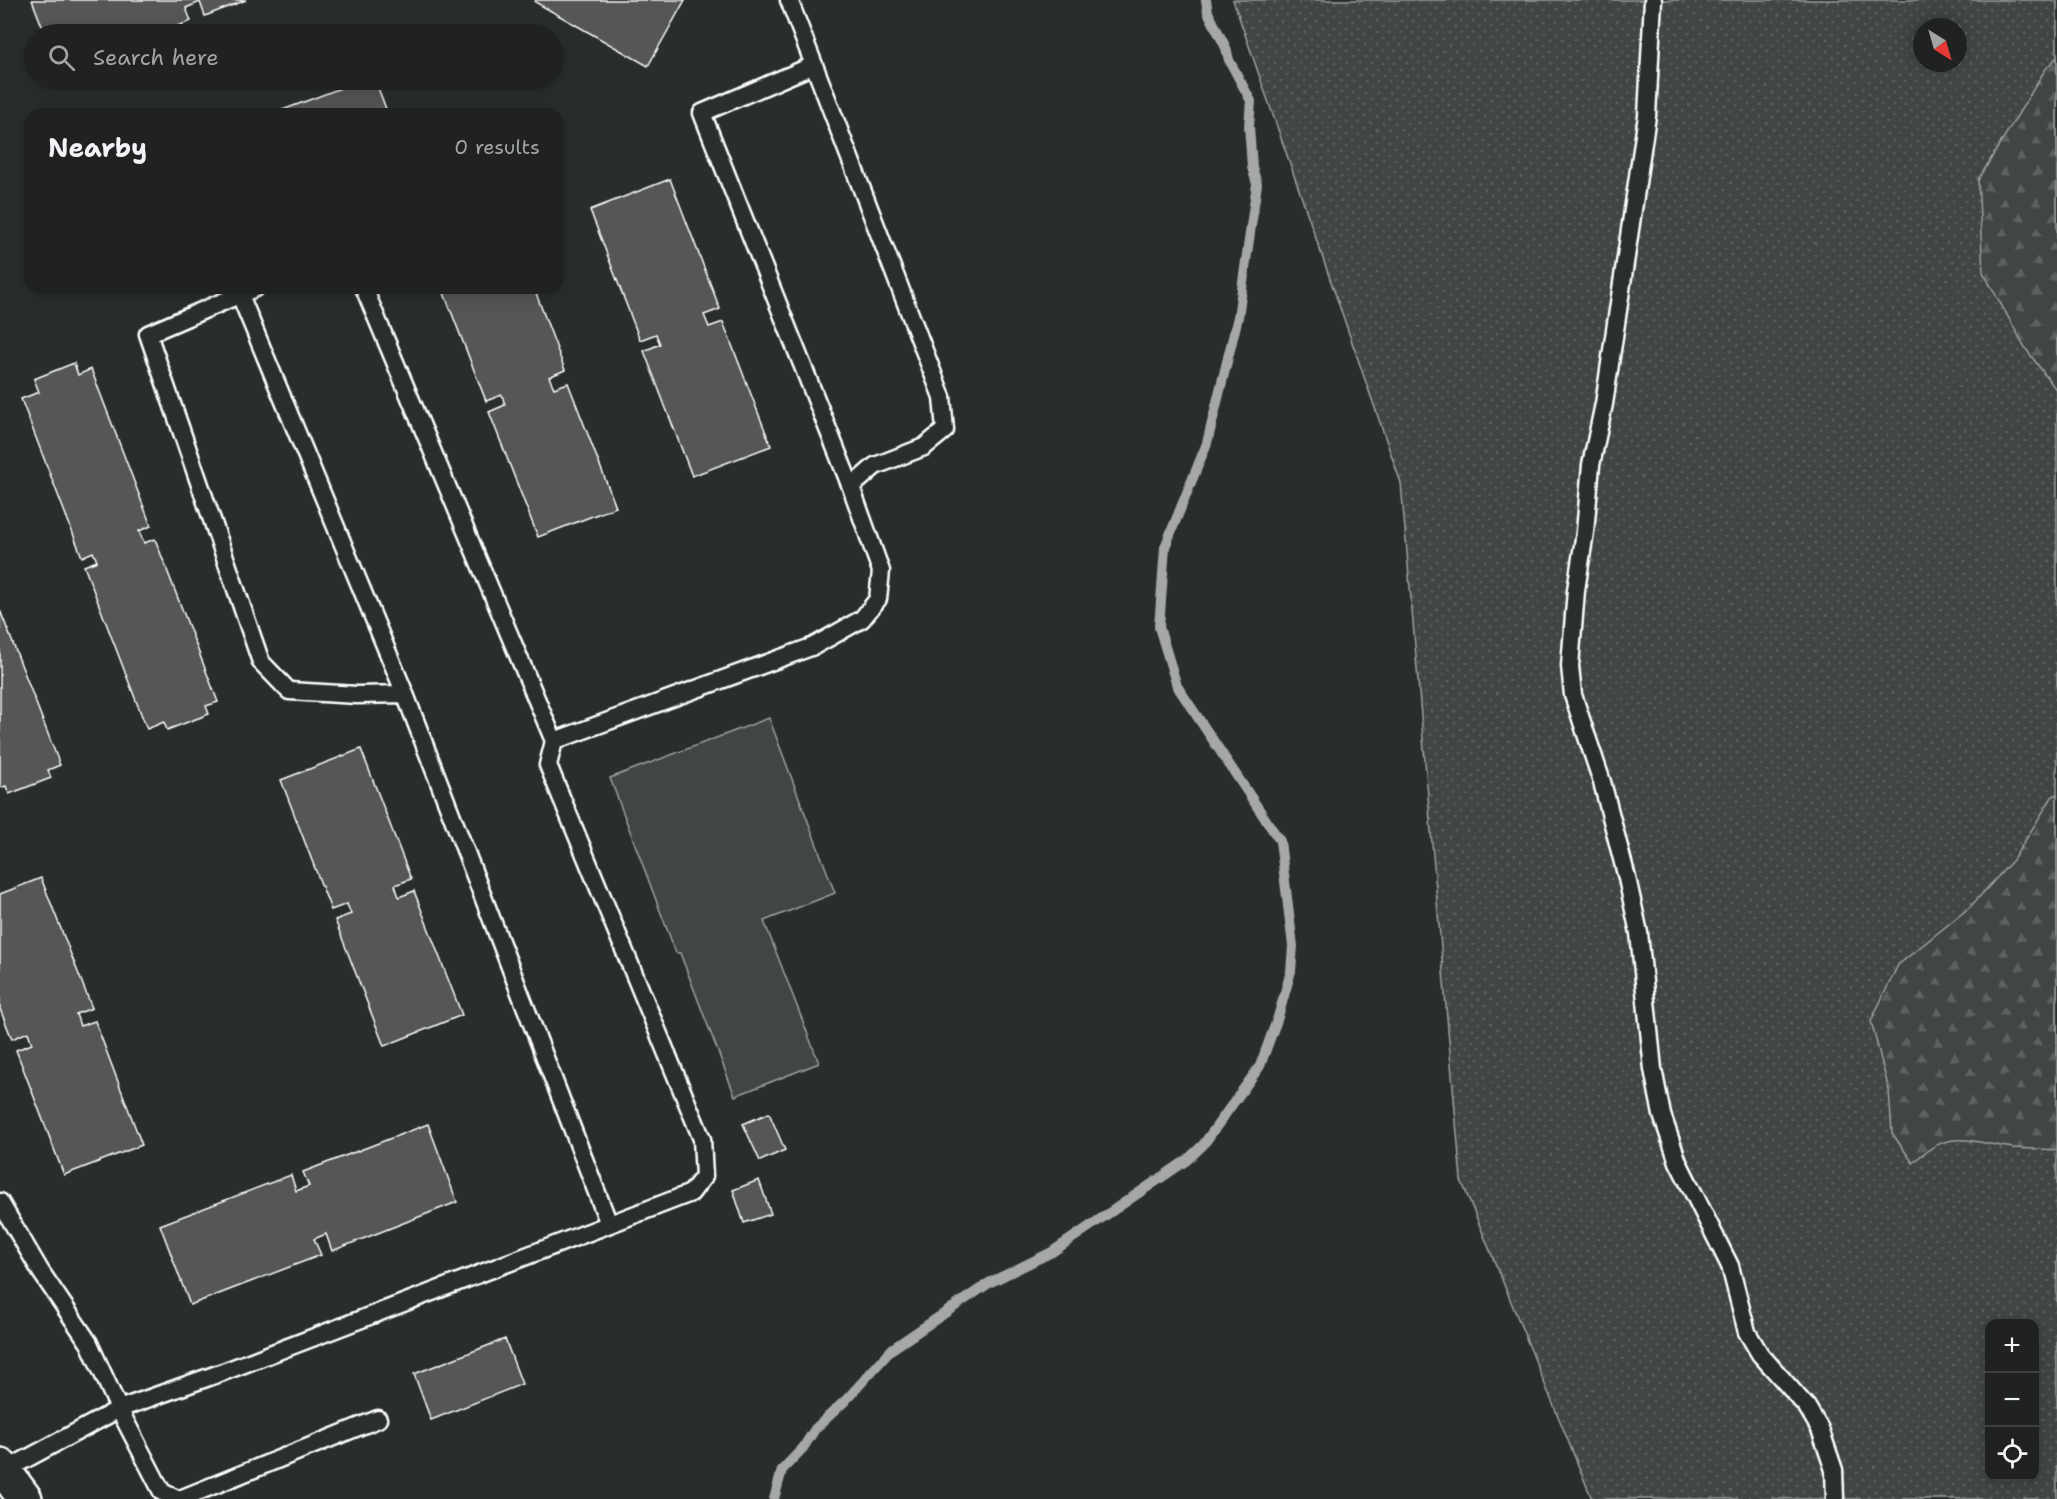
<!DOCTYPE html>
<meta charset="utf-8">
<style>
body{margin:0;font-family:"Shantell Sans",sans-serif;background:#2d2f2f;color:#f1f3f6}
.controls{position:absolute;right:18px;bottom:18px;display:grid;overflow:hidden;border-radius:12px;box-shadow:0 3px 15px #0003}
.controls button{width:54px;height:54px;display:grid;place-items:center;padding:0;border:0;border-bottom:2px solid #3d3f40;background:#202222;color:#f1f3f6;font:30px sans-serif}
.compass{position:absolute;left:1913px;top:18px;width:54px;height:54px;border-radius:50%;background:#202222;box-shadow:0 3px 15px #0003;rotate:143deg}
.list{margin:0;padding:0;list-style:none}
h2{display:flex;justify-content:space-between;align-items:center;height:78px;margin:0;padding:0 24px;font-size:26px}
h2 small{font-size:20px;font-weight:400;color:#a2a4a5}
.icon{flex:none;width:33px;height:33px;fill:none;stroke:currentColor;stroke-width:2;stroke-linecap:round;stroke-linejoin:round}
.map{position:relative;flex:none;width:2057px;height:1499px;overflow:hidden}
.search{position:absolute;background:#202222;box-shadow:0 3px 15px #0003;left:24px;top:24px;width:540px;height:66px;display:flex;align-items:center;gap:15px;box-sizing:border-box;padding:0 21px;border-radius:33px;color:#a2a4a5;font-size:22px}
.panel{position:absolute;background:#202222;box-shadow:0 3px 15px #0003;left:24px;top:108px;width:540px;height:186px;border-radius:18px}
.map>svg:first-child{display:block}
</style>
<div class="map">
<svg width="2057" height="1499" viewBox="0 0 2057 1499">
<defs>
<pattern id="grass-dots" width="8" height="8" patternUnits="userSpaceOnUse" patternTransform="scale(1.5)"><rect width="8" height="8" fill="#414445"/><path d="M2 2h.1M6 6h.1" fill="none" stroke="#5e6061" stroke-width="1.8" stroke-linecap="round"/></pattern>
<pattern id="forest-firs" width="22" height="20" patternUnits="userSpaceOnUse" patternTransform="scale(1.5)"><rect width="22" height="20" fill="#414445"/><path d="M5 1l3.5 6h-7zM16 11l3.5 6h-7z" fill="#5e6061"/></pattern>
</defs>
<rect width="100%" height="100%" fill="#2a2d2e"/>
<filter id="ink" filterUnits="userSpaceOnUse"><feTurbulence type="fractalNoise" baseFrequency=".0167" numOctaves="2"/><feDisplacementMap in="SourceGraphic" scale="12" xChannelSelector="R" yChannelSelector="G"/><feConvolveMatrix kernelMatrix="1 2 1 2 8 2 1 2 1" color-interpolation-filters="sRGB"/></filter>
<g filter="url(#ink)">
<path fill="url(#grass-dots)" stroke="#a0a2a2" stroke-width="1.5" fill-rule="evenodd" d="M1233 0H2057V1499H1592L1461 1180 1401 483ZM1922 27H1958V63H1922ZM1990 1324H2034V1476H1990Z"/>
<path fill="url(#forest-firs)" stroke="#a0a2a2" stroke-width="1.5" d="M2057 57V391L2026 349 1983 272 1978 180 2045 70Z
M2057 794V1150C2043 1149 2028 1149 2014 1148 1970 1143 1950 1126 1913 1163L1892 1133 1889 1090 1871 1021 1898 965 1970 907 2013 860 2052 797Z"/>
<path fill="#414445" stroke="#a0a2a2" stroke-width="1.5" d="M769 718 835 893 764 921 819 1063 735 1096 680 953H676L610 778Z"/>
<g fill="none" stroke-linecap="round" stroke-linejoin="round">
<path stroke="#a6a7a7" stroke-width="10" d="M774 1499 782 1470 803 1448 815 1429 846 1400 892 1349 989 1283 1052 1252 1187 1160 1203 1145 1260 1066 1278 1017 1291 971 1293 946 1280 841 1177 686 1159 627 1165 547 1207 443 1238 317 1257 184 1252 167 1249 126 1251 101 1229 60 1226 48 1208 12 1206 0"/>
</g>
<path fill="#555758" stroke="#fff" stroke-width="1.5" d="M32 0H246L205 16 200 2 186 8 191 21 156 34H45Z
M536 0H685L648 66 535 2Z
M362 80H375L388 114H272Z
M670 179 720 309 704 315 709 327 723 322 771 446 692 476 644 351 660 344 656 334 640 340 590 210Z
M442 288H534L565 370 549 377 554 388 568 383 616 507 538 537 489 412 505 405 502 395 486 401Z
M74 363 78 375 91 369 151 526 139 531 144 543 155 539 218 702 206 706 209 714 167 730 164 722 147 729 84 566 97 561 93 552 82 557 21 399 39 392 34 379Z
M0 610 60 765 48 770 51 778 9 794 6 786 0 788Z
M361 749 411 879 395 885 399 897 414 891 462 1015 384 1046 335 920 351 914 347 904 331 910 281 780Z
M41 878 92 1008 76 1014 80 1026 95 1021 142 1145 64 1175 16 1050 32 1044 28 1032 12 1039 0 1009V894Z
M769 1113 785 1150 760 1161 743 1124Z
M428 1124 457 1202 332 1251 326 1234 314 1239 321 1255 190 1305 160 1225 291 1175 296 1191 309 1186 303 1172Z
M759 1180 771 1214 744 1223 733 1190Z
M505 1339 522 1384 431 1420 414 1374Z"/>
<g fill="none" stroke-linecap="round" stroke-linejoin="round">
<defs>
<path id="service" d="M1653 0 1647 116 1604 404 1591 465 1585 532 1576 590 1570 666 1573 695 1602 782 1627 878 1639 933 1653 1069 1662 1115 1678 1162 1730 1266 1747 1332 1760 1354 1807 1407 1820 1429 1834 1470 1835 1499
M814 65 702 113 851 487
M255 288 148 334 261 662 289 691 357 695 405 694 609 1224
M364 288 554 741
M240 295 405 694
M0 1202 41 1272 89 1343 119 1409 162 1492 177 1499
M4 1471 119 1409 223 1372 691 1193 704 1176 702 1139 548 765 554 741 814 646 862 619 878 599 881 571 851 487 875 466 924 447 945 430 942 397 789 0
M180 1499 378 1419"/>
<path id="tertiary" d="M0 1465 25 1499"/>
</defs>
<use href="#service" stroke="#fff" stroke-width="21"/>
<use href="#tertiary" stroke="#fff" stroke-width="38"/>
<use href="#service" stroke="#2a2d2e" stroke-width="16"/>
<use href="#tertiary" stroke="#2a2d2e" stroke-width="33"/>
</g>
</g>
</svg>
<div class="controls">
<button>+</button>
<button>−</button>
<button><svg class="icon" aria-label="locate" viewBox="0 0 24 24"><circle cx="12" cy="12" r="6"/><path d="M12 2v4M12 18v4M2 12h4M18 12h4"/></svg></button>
</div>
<svg class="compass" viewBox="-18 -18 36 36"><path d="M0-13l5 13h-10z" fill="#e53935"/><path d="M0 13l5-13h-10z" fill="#a2a4a5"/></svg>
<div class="search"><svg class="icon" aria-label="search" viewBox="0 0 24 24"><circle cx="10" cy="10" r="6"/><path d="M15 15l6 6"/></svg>Search here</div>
<section class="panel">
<h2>Nearby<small>0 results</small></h2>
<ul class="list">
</ul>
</section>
</div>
